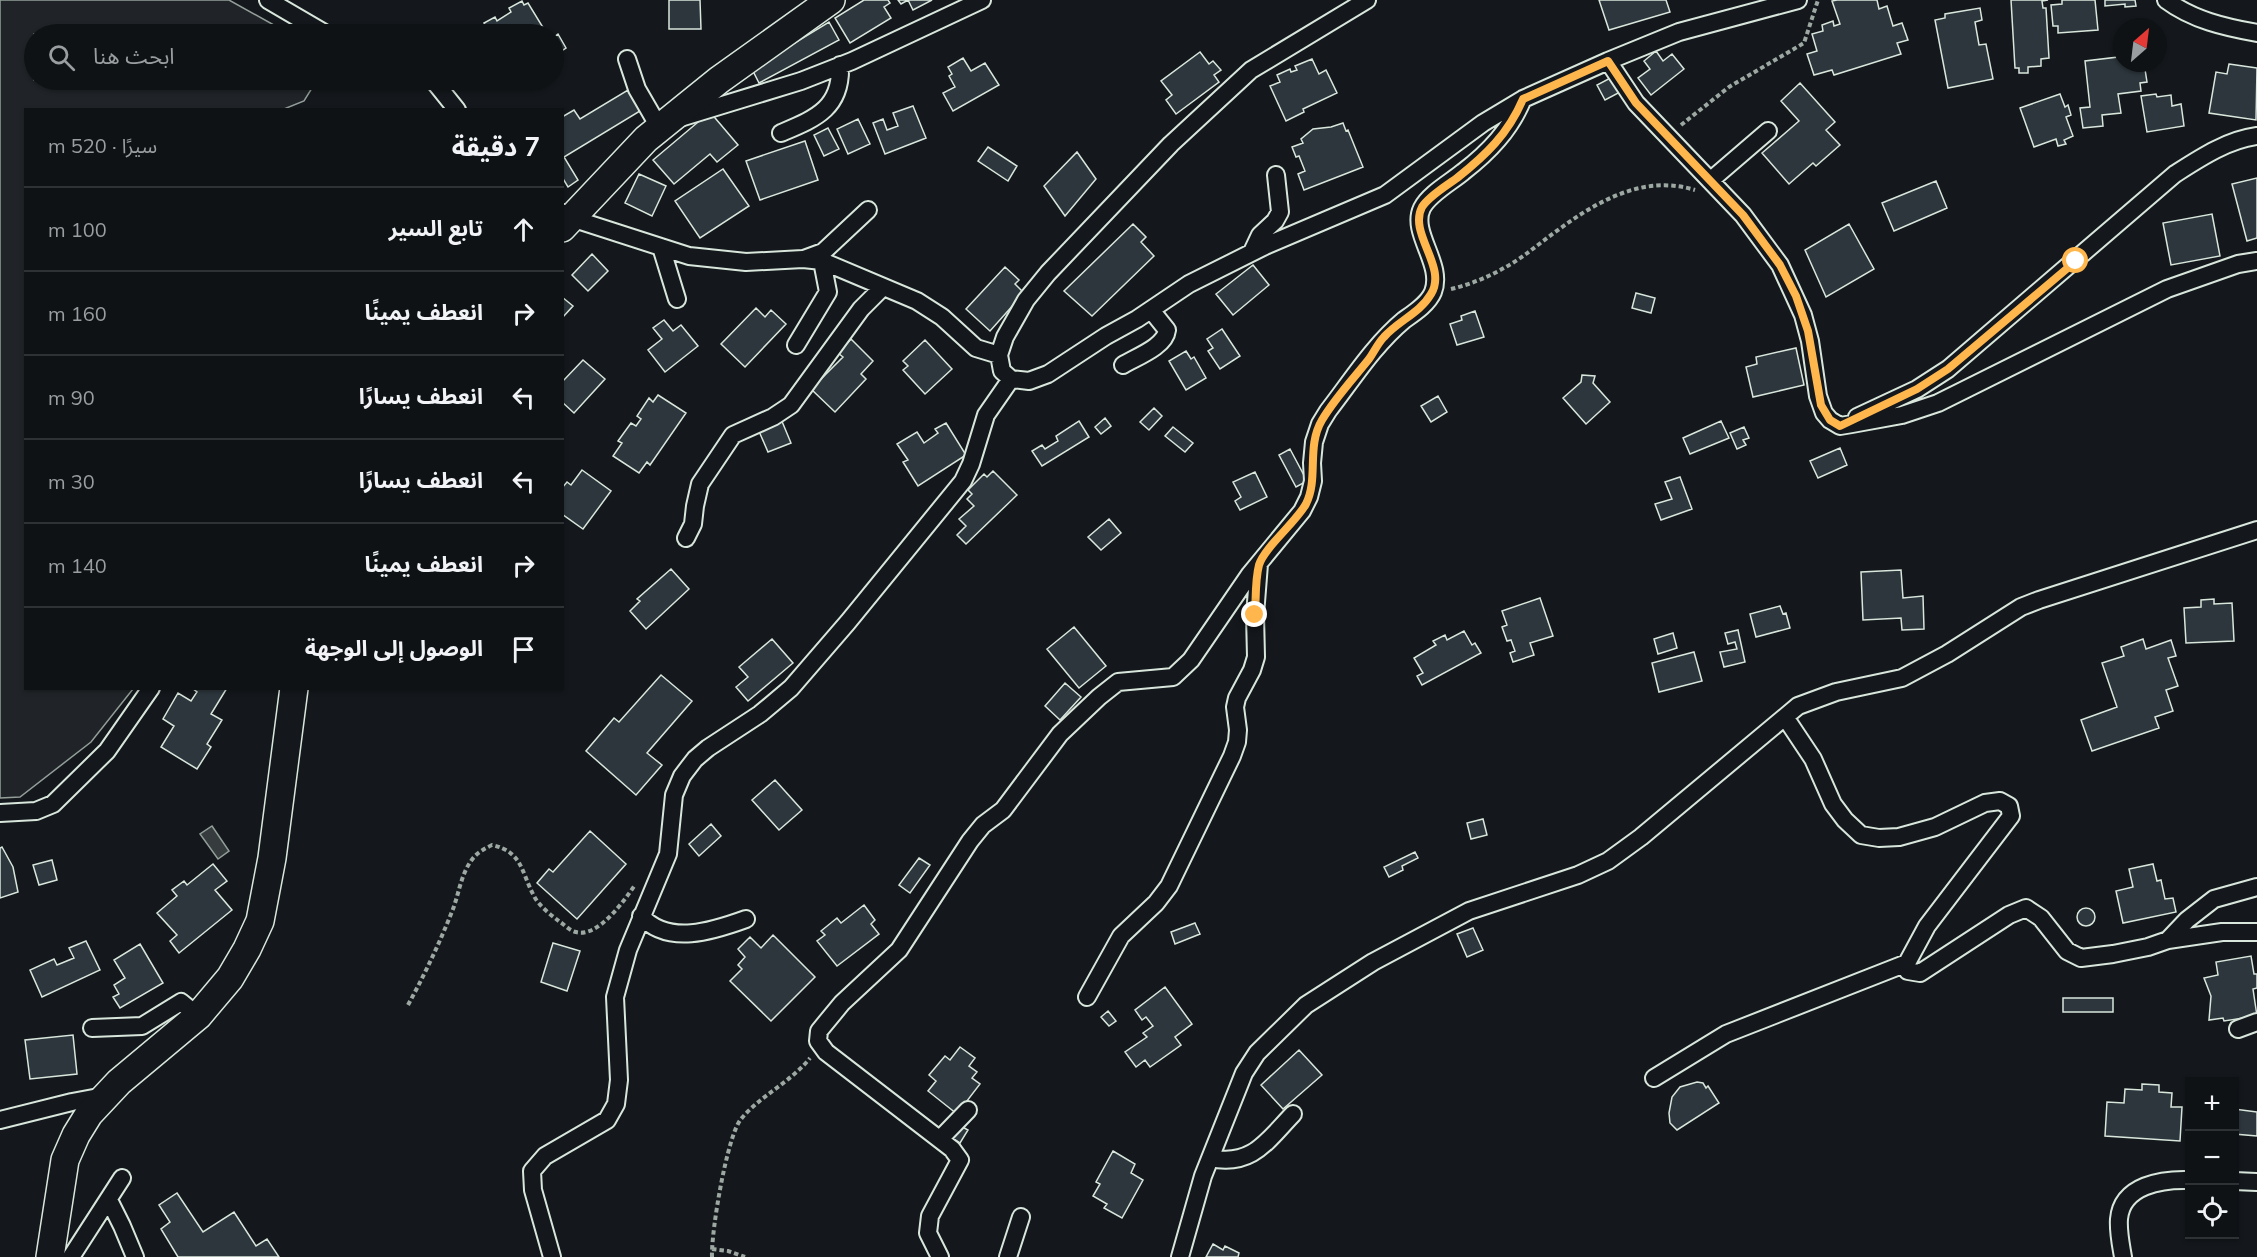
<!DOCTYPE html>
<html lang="ar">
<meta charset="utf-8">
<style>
body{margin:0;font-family:Mulish,"Noto Sans Arabic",sans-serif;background:#181b1e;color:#f1f3f6;direction:rtl}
.controls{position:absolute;right:18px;bottom:18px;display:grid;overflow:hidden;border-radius:0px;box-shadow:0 2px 4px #0004}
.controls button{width:54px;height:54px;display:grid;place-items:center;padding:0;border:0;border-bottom:2px solid #2f3234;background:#0f1215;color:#f1f3f6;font:30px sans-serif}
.compass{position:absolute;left:2113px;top:18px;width:54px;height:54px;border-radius:50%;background:#0f1215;box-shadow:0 2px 4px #0004;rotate:28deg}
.stop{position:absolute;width:18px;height:18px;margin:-14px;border:4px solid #ffb74d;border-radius:50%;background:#fff}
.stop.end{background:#ffb74d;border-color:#fff;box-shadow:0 2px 6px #0008}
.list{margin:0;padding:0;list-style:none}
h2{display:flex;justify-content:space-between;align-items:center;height:78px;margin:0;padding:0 24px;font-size:26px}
h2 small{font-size:20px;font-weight:400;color:#9b9ea0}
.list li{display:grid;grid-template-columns:39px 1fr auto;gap:18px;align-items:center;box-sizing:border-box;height:84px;padding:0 24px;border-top:2px solid #2f3234}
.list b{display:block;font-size:22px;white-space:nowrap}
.list em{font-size:20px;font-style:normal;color:#9b9ea0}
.icon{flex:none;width:33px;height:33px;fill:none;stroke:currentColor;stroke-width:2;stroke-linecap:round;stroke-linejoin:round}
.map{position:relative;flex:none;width:2257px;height:1257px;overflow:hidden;direction:ltr}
.search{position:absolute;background:#0f1215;box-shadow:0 2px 4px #0004;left:24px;top:24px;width:540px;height:66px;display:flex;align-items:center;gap:15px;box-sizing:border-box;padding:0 21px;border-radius:33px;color:#9b9ea0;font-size:22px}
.panel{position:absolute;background:#0f1215;box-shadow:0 2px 4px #0004;left:24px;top:108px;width:540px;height:582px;border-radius:0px;direction:rtl}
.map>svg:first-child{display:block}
</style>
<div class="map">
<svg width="2257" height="1257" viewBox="0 0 2257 1257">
<rect width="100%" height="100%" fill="#14181c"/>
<path fill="#202428" stroke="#939e99" stroke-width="1.5" d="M0 0H229L290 34H34V80H317L304 101 284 109 26 110V688L133 689 91 742 20 797 0 798Z"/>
<path fill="#363b3e" stroke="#939e99" stroke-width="1.5" d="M212 826 229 851 218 859 200 834Z"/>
<path fill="#2c363c" stroke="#d8e6dc" stroke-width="1.5" d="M669 0H700L701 29H669Z
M864 0H888L890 3 884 7 891 18 850 43 835 18Z
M898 0H932L913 10 908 0 901 4Z
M1599 0H1666L1670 12 1609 30Z
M1837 0H1877L1879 9 1887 6 1893 26 1902 23 1908 40 1897 43 1901 54 1834 75 1832 70 1814 75 1807 54 1817 51 1812 34 1823 31 1822 25 1833 21 1834 26 1840 24 1832 1Z
M2011 0H2048L2042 1 2043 8H2046L2049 58 2041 59V66L2028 67V73H2019V68H2015Z
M2062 0H2095L2098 30 2058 33V26H2053L2051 5 2062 4Z
M2105 0H2135L2136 6 2125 7V4L2105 6Z
M522 1 524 5 528 3 547 34H479L478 32 487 27 484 23 495 17 497 21 511 12 509 8Z
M1980 8 1982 20 1975 22 1979 45 1986 44 1993 79 1948 88 1935 20 1945 18V14Z
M829 22 839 40 759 83 752 69Z
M558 34 566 48 554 56V37Z
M2117 50H2122V63H2144L2147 82 2140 83 2141 91 2118 94 2121 113 2102 115 2103 126 2083 128 2080 108 2090 107 2085 61 2118 57Z
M1656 51 1663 61 1672 54 1684 69 1651 95 1638 78 1650 69 1644 61Z
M1200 52 1209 64 1213 61 1221 70 1214 75 1219 82 1176 114 1166 100 1172 95 1161 81Z
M963 58 971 71 985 63 999 85 953 111 943 93 955 87 949 76 952 74 948 67Z
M1312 59 1319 74 1326 70 1337 93 1303 109 1304 112 1286 121 1270 86 1280 82 1277 75 1290 69 1291 72 1297 70 1295 66Z
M2229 64 2257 68 2256 120 2209 113 2216 72 2227 74Z
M1616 75 1624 90 1605 100 1597 85Z
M1800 83 1835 122 1826 130 1840 145 1816 166 1813 163 1789 184 1762 153 1799 121 1781 101Z
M628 90 640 111 564 157 578 180 568 187 562 177V117L574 110 580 119Z
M2060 94 2065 107 2068 105 2071 115 2066 117 2073 136 2064 140 2066 144 2058 146 2056 139 2034 147 2020 108Z
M2156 94 2157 97 2171 95 2172 106 2181 104 2184 126 2147 132 2141 96Z
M913 106 926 138 885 154 873 123 883 119 887 130 898 126 893 113Z
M710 112 738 145 717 162 710 154 674 184 653 160Z
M858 119 870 144 848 154 837 129Z
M1343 123 1346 131 1348 130 1363 167 1304 190 1298 174 1305 171 1299 156 1296 157 1292 147 1303 143 1301 139 1313 129 1331 127Z
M828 128 839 149 824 156 814 135Z
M805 141 818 180 760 200 746 161Z
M988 147 1017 166 1008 181 978 161Z
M1077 152 1096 179 1065 216 1044 186Z
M723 169 749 206 700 238 675 201Z
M639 174 666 186 652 216 625 203Z
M2257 178V238L2247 241 2232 184Z
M1936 181 1947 208 1894 231 1882 203Z
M2212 214 2220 256 2171 265 2163 223Z
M1133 224 1146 237 1141 242 1154 256 1092 316 1064 291Z
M1849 224 1874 269 1826 297 1805 250Z
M592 254 608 271 588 291 572 275Z
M1253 265 1269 285 1233 315 1216 294Z
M1005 267 1019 280 1015 284 1024 293 990 331 966 309Z
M1636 293 1655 298 1651 313 1632 308Z
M562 297 573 306 562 318Z
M756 308 765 317 771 310 786 324 745 367 721 344Z
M1475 311 1484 337 1457 345 1450 324 1462 320 1461 316Z
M664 320 673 331 681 325 698 346 665 372 648 350 662 339 653 328Z
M1222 329 1240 356 1220 369 1208 351 1213 348 1207 339Z
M851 339 873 361 861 374 866 379 835 412 811 389 843 357 838 353Z
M925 340 952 369 925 394 903 370 908 366 903 361Z
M1796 348 1804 385 1753 397 1746 367 1757 364 1756 357Z
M1186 351 1191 359 1194 357 1206 378 1186 390 1169 361Z
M583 360 605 379 574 413 562 402V382Z
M1582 375 1595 376 1593 383 1610 402 1586 424 1563 398 1581 382Z
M658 395 686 413 650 465 647 462 639 473 613 456 622 443 618 441 631 423 636 426 641 419 637 416 649 398 653 402Z
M1438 396 1447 412 1431 422 1421 406Z
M1154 408 1162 416 1149 430 1140 422Z
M1105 418 1111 426 1101 434 1095 427Z
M781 419 791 443 768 452 758 429Z
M1079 421 1089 437 1042 466 1032 451 1042 445 1045 449 1058 441 1056 436Z
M1721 421 1729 438 1690 454 1683 438Z
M946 423 966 455 918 486 903 462 908 460 897 444 917 432 924 443 938 433 935 429Z
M1173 427 1193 443 1185 452 1165 436Z
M1744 427 1749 438 1743 440 1746 445 1737 449 1730 433Z
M1840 448 1847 465 1818 478 1810 461Z
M1290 449 1307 481 1296 487 1279 455Z
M582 470 611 491 583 529 562 514V488L567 482 571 485Z
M993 471 1017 495 966 544 957 535 966 526 959 519 974 506 967 499 972 494 968 490 984 474 987 477Z
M1255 472 1267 497 1240 510 1235 501 1241 497 1233 482Z
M1680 477 1692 509 1661 520 1655 504 1672 499 1665 482Z
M1109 519 1121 533 1101 550 1088 537Z
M671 569 689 589 646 629 630 611 640 601 637 599Z
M1901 570 1903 598 1923 596 1924 629 1902 630 1901 618 1863 620 1861 572Z
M1540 598 1553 636 1530 643 1534 655 1513 662 1510 653 1515 651 1511 640 1507 641 1502 627 1507 625 1502 611Z
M2214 599V604L2232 603 2234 641 2186 643 2184 608 2201 607V600Z
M1780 606 1783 614 1786 613 1790 628 1756 637 1750 614Z
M1074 627 1106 666 1079 688 1047 649Z
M1738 630 1745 662 1724 667 1720 652 1737 649 1735 642 1728 644 1725 633Z
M1464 631 1472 645 1475 643 1481 653 1422 685 1417 676 1423 673 1414 658 1436 645 1433 641 1445 635 1447 640Z
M1673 633 1677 648 1658 654 1654 639Z
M772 639 793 663 748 701 736 687 748 677 739 667Z
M2143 639 2146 649 2171 640 2176 656 2168 658 2178 686 2166 690 2173 711 2155 717 2159 728 2092 751 2081 720 2117 707 2102 663 2124 656 2121 647Z
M1694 652 1702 681 1659 692 1652 663Z
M661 675 692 701 647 753 662 765 636 795 586 751 614 718 619 722Z
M1065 683 1081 697 1060 720 1045 706Z
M192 688H227L211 714 222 720 207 744 211 747 197 769 161 747 174 726 163 719 178 693 191 701 197 692Z
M775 780 802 810 779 830 752 800Z
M1483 819 1487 835 1471 839 1467 823Z
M711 824 721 836 699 856 689 844Z
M590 831 626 864 577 919 537 883 549 869 553 872Z
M2 847 13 867 18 892 0 898V848Z
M1415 852 1418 858 1402 866 1403 870 1389 877 1384 867Z
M919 858 930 865 910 893 899 885Z
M52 860 57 880 39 885 33 865Z
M213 864 227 881 215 890 232 910 179 953 170 941 177 935 157 913 177 896 172 890 184 881 187 885Z
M2153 864 2157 881 2161 880 2165 899 2173 898 2176 912 2123 923 2116 891 2133 887 2129 869Z
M864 905 875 920 871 924 879 934 837 966 817 941 825 935 821 931 837 918 841 923Z
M2077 917a9 9 0 1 1 18 0a9 9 0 1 1-18 0Z
M1195 923 1200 934 1175 944 1171 932Z
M1473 928 1483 950 1467 957 1457 934Z
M773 935 815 977 771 1021 730 981 742 969 738 965 745 957 738 949 750 937 761 948Z
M86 941 100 970 42 997 30 970 54 959 57 965 74 958 69 948Z
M553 943 580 951 567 991 541 982Z
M140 944 163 983 120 1008 113 997 119 994 114 985 125 978 114 960Z
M2251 956 2254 974H2257V988L2253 989 2257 1016 2224 1021 2223 1018 2209 1020 2211 996 2204 978 2218 975 2216 962Z
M1165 987 1192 1024 1175 1037 1181 1045 1150 1067 1145 1060 1136 1067 1125 1052 1147 1037 1143 1033 1153 1026 1146 1017 1142 1020 1135 1010Z
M2063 998H2113V1012H2063Z
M1108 1011 1116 1021 1109 1026 1101 1017Z
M73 1035 77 1074 30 1079 25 1040Z
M960 1047 975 1058 969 1066 977 1072 972 1078 980 1084 957 1114 928 1091 936 1081 929 1075 945 1056 950 1060Z
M1299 1050 1322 1075 1283 1109 1261 1085Z
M1697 1082 1703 1083 1706 1088 1708 1086 1719 1103 1677 1130 1670 1123 1669 1113 1672 1097 1680 1087Z
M2142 1084 2159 1085V1092L2172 1093 2171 1107H2182L2180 1141 2105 1136 2107 1102 2124 1103 2125 1089 2142 1090Z
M2234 1109 2257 1112V1136L2234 1134Z
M959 1125 968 1130 960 1143 951 1138Z
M1113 1151 1135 1164 1131 1173 1143 1180 1122 1218 1104 1208 1107 1204 1093 1196 1100 1184 1096 1182Z
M177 1193 203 1232 234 1212 256 1246 267 1239 279 1257H178L161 1229 170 1222 159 1205Z
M1213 1244 1223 1250 1225 1246 1239 1253 1238 1257H1206Z"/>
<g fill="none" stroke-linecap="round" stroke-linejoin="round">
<defs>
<path id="minor" d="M268 0 326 34
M1367 0 1251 70 1171 144 1048 273 1026 300 1005 337 999 355 1002 371 1011 379 1029 381 1048 374 1106 336 1137 319 1189 284 1265 246 1385 195 1483 123 1523 99 1608 61 1679 32 1798 0
M2166 0C2193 20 2224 27 2257 33
M627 59 637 89 659 127
M1608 61 1636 103 1743 215 1780 265 1803 315 1810 341 1818 396 1824 413 1830 420 1840 426 1852 424 1902 415 1938 403 2167 289 2238 264 2257 261
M433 80 457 110
M680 118 801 81 852 61 982 0
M781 133C814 119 842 109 840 65
M1711 180 1768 131
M565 213 571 218 689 256 746 262 803 259 822 261 917 301 942 317 976 348 999 355
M661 247 677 299
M1252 252 1260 235 1275 221 1280 212 1276 175
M804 259 823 252 868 210
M796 345 828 292 822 261
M1123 365C1136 357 1165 347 1167 330L1151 310
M1857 417 1917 389 1948 369 2175 174C2200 158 2227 140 2257 136
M686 538 693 524 695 506 700 484 733 435 773 417 791 405 861 309 883 287
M1785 717 1813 759 1833 804 1845 820 1861 835 1879 838 1899 837 1935 827 1985 803 2000 801 2009 806 2011 816 1927 926 1907 963 1908 971 1920 973 2009 915 2026 908 2041 918 2067 951 2081 958 2113 954 2148 947 2168 940 2187 920 2214 899 2257 887
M0 813 36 811 53 804 107 751 151 688
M641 916C668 946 713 931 746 919
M2168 940 2222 932H2257
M1087 997 1121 936 1156 903 1169 886 1232 756 1237 742 1238 730 1235 707 1237 698 1252 670 1256 657 1255 615 1259 564
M92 1028 142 1026 181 1002 198 1016
M2238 1029 2257 1022
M1654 1078 1726 1034 1907 963
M0 1120 72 1102 104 1096
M940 1139 968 1110
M1210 1158C1252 1167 1267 1141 1293 1114
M2234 1181 2257 1182
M109 1200 122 1226 135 1257
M71 1257 122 1178
M552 1257 533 1190 532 1171 545 1156 607 1120 616 1104 619 1080 615 997 628 950 668 854 674 795 682 776 695 759 708 748 760 714 791 688 848 622 963 481 971 464 986 415 1011 379
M940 1257 928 1233 930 1216 960 1160 952 1149 826 1052 818 1041 819 1031 842 1003 899 950 970 841 983 825 1003 810 1060 734 1099 697 1118 682 1173 677 1191 660 1250 574 1302 511 1309 497 1313 481 1312 463 1314 442 1320 424 1328 411C1352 380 1374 345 1404 320 1414 313 1428 304 1433 292 1444 264 1410 233 1422 208 1429 194 1451 182 1463 172 1489 152 1510 130 1523 99
M1008 1257 1021 1217
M1180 1257 1203 1176 1244 1073 1257 1053 1306 1005 1373 962 1469 911 1578 875 1608 861 1641 837 1798 706 1836 692 1902 678 1947 654 2021 607 2039 600 2257 530
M2123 1257C2121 1245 2118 1232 2119 1219 2122 1185 2162 1179 2190 1180"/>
<path id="primary" d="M562 228 646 139 719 80 831 0
M50 1257 65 1160 76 1135 89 1114 119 1082 198 1016 230 978 247 949 260 921 272 858 294 688"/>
</defs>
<use href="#minor" stroke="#d8e6dc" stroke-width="20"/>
<use href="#primary" stroke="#d8e6dc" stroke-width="30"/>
<path stroke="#9da8a2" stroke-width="4" stroke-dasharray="4.5 3" stroke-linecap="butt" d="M1681 125 1729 87 1804 43 1818 0
M1451 289C1477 283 1504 270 1526 254 1574 218 1630 170 1695 190
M408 1005C425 974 440 942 453 909 459 893 461 875 471 861 476 853 484 849 492 845 523 852 521 872 534 896 539 906 551 915 560 922 565 925 570 931 576 932 598 938 624 901 635 885
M712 1249 728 1251 745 1257
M712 1257C711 1232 727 1136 741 1119 761 1095 791 1082 810 1058"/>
<use href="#minor" stroke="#14181c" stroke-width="16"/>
<use href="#primary" stroke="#14181c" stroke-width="27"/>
</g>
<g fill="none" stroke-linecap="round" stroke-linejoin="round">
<path stroke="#ffb74d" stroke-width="8" d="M1255 615C1256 599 1255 580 1259 565 1264 548 1296 522 1306 504 1319 478 1306 447 1322 420 1335 398 1353 379 1369 359 1374 352 1378 343 1384 337 1398 321 1420 313 1431 294 1448 267 1408 234 1422 207 1429 196 1446 186 1457 178 1486 155 1508 134 1523 99L1608 61 1636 103 1743 215 1780 265 1796 296 1808 331 1821 405 1830 420 1840 426 1917 389 1948 369 2076 261"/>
</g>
</svg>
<div class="controls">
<button>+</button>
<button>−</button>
<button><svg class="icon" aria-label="locate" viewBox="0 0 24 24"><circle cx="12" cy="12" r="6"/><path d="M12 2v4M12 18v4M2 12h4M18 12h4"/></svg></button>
</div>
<svg class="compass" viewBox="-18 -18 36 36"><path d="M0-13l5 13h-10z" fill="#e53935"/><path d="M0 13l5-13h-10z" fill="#9b9ea0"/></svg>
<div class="stop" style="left:2076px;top:261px"></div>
<div class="stop end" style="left:1255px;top:615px"></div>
<div class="search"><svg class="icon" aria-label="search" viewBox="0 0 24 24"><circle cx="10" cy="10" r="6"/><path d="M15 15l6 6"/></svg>ابحث هنا</div>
<section class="panel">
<h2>7 دقيقة<small>سيرًا · 520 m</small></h2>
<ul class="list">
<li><svg class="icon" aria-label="ahead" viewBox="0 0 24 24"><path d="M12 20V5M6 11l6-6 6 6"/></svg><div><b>تابع السير</b></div><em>100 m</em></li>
<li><svg class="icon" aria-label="right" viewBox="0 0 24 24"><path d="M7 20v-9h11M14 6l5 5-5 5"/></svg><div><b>انعطف يمينًا</b></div><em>160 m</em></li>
<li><svg class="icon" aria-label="left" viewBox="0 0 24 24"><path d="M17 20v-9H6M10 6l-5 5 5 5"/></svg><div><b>انعطف يسارًا</b></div><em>90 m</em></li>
<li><svg class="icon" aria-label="left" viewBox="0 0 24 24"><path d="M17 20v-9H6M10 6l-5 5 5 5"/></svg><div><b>انعطف يسارًا</b></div><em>30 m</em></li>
<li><svg class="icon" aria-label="right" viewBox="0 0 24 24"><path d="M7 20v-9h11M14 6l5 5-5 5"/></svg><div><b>انعطف يمينًا</b></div><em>140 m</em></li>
<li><svg class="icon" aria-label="arrive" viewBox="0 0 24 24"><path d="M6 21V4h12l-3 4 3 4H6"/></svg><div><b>الوصول إلى الوجهة</b></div></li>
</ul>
</section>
</div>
